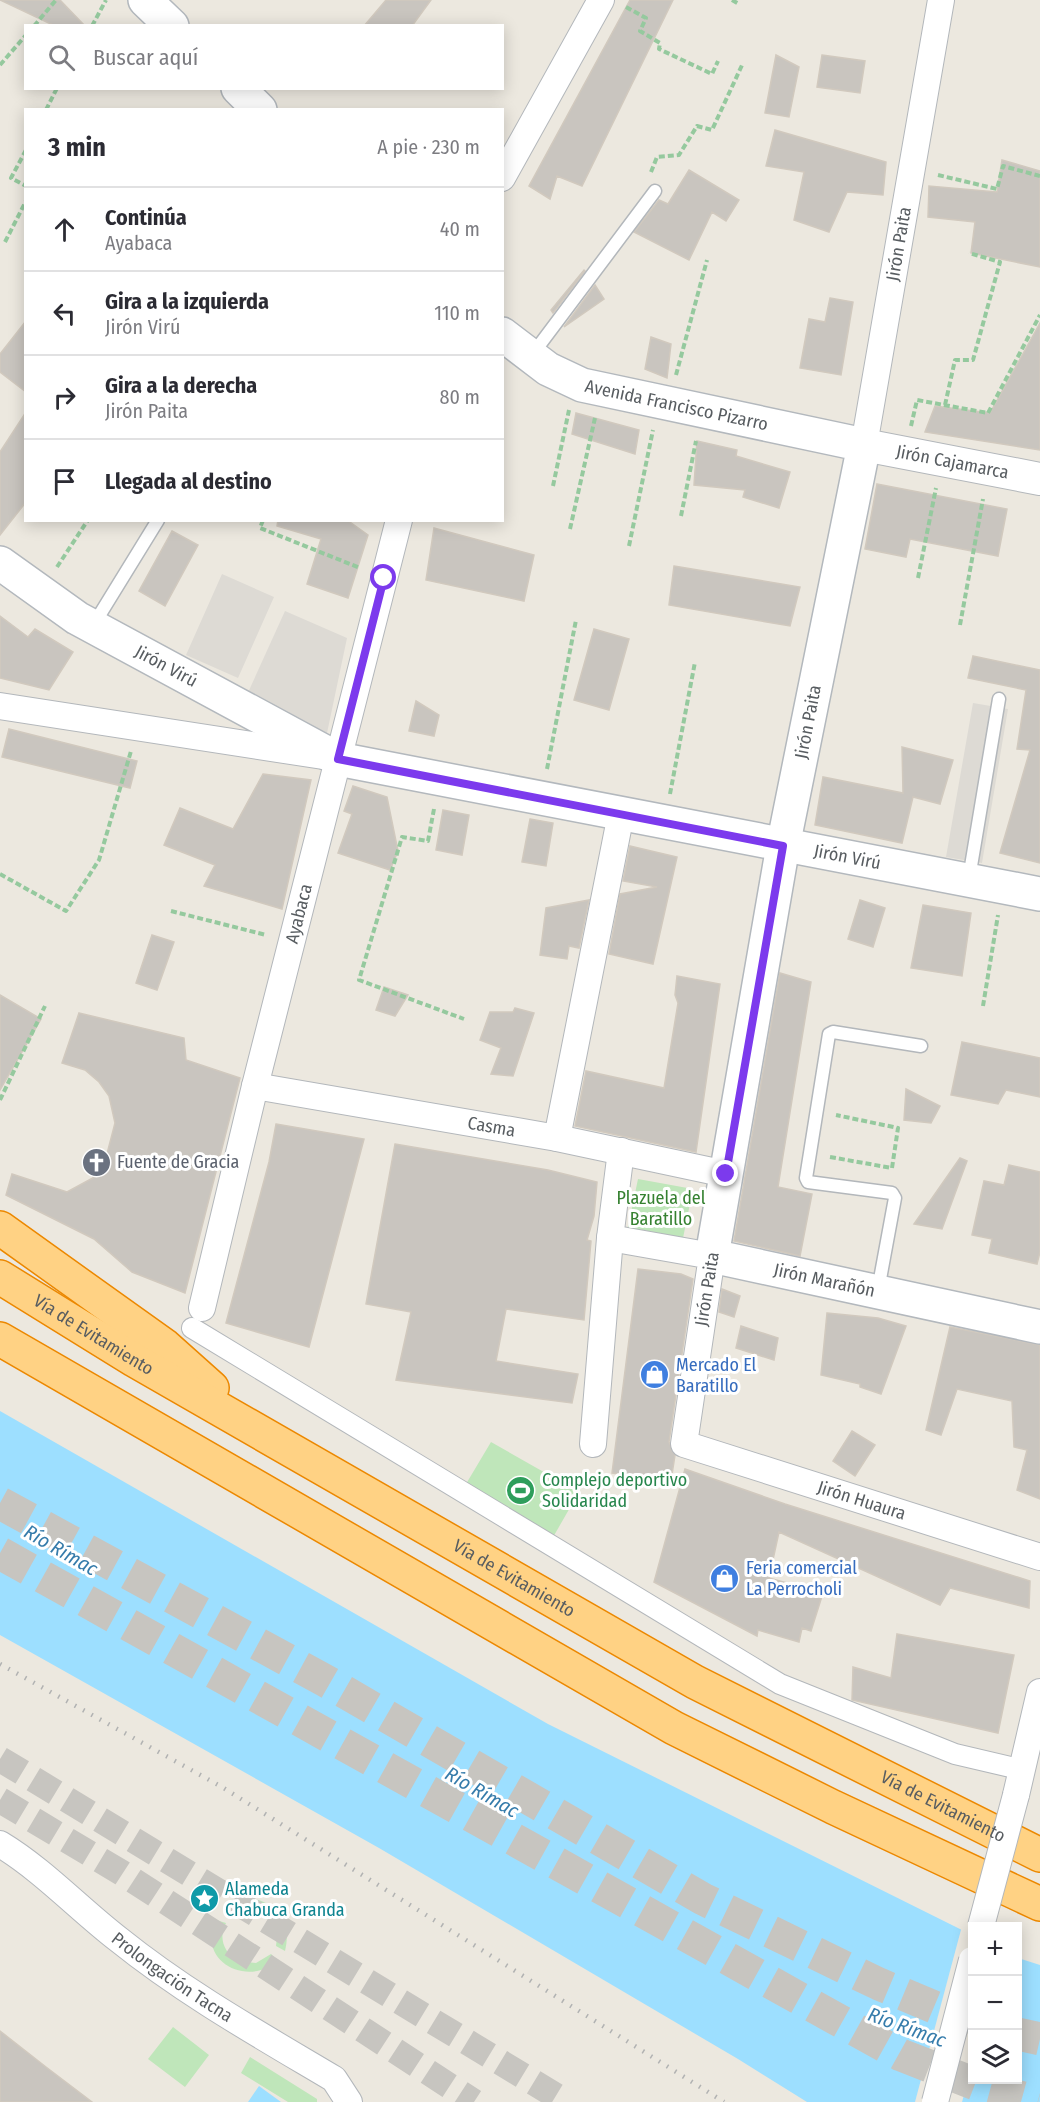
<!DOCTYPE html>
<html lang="es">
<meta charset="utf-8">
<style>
body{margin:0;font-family:"Fira Sans Condensed",sans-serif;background:#f7f7f7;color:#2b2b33}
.controls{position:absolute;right:18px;bottom:18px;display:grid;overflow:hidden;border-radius:0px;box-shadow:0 3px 15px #0003}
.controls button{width:54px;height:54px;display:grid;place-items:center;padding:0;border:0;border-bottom:2px solid #e1e1e2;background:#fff;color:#2b2b33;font:30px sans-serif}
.stop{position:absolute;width:18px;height:18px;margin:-14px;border:4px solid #7c3aed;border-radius:50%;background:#fff}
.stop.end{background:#7c3aed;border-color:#fff;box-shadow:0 2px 6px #0008}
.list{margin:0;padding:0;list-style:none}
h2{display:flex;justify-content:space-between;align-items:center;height:78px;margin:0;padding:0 24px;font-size:26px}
h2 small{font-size:20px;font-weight:400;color:#7c7c81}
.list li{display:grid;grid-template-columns:39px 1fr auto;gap:18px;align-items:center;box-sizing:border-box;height:84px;padding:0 24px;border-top:2px solid #e1e1e2}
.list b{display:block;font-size:22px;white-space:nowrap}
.list p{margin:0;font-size:20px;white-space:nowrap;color:#7c7c81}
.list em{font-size:20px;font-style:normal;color:#7c7c81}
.icon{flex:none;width:33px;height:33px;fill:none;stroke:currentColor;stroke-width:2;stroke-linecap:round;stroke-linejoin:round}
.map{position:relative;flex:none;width:1040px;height:2102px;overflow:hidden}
.search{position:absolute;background:#fff;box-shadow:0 3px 15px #0003;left:24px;top:24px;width:480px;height:66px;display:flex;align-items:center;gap:15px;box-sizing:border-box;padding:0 21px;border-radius:0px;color:#7c7c81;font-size:22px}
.panel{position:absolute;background:#fff;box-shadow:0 3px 15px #0003;left:24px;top:108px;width:480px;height:414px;border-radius:0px}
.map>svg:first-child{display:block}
</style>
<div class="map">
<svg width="1040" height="2102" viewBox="0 0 1040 2102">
<rect width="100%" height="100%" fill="#ece8df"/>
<path fill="#dddad4" d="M222 574 274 597 238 678 186 655Z
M285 611 347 638 327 733 246 697Z
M973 703 1008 709 982 863 946 857Z"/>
<path fill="#bfe6ba" d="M638 1179 693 1189 683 1238 628 1227Z
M491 1442 579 1492 552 1539 463 1489Z
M250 1898C278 1903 292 1923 285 1951L276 1946C279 1927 270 1913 251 1909L233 1915 225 1907 237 1900Z
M216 1920 226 1923C218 1938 224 1952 237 1961L256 1963 271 1954 278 1961C246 1988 196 1960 216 1920Z
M173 2027 209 2055 185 2087 148 2059Z
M250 2057 317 2099V2102H288L241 2073Z"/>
<path fill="#9ddfff" d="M0 1411 548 1724 972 1935V2080H1018V1958L1040 1965V2102H807L738 2059 379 1848 0 1635Z
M259 2086 281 2102H248Z"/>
<path fill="#ece8df" d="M962 1926 972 1931V2067L962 2102H915Z"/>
<path fill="#c9c5bf" stroke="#d1c9be" stroke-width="1.5" d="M0 0H60L85 26H55Z
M386 0H431L412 26H364Z
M630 0H673L582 186 557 176 550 199 529 186Z
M776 55 799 67 789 117 765 113Z
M822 55 865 61 860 93 817 87Z
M775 130 886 162 883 195 847 192 829 232 794 220 804 172 766 166Z
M1002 160 1040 171V267L971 253 975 222 928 217 929 186 997 192Z
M689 170 739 200 726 221 712 212 689 260 634 232 659 200 668 204Z
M584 270 585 271 553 313 551 310Z
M595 285 604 299 564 327Z
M830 298 853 302 841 375 800 368 809 319 825 322Z
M26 321V392L0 372V354Z
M1040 323V450L925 432 935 406 990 413Z
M651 337 671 344 667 378 645 369Z
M26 412V502L0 535V452Z
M576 413 639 430 635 454 572 434Z
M697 441 737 450 736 456 790 472 779 508 743 497 745 490 694 485Z
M877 484 1007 509 998 556 910 539 906 557 865 549Z
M278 520H347L368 535 348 598 307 584 321 539 277 526Z
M434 528 534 555 524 601 426 580Z
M172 531 198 545 165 606 139 591Z
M674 566 800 587 790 626 669 605Z
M0 616 28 637 35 629 73 652 49 690 0 678Z
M594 629 629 639 609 710 574 700Z
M973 656 1040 670V863L1000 853 1030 750 1017 749 1026 690 968 678Z
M416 701 439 715 434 736 409 731Z
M9 729 137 761 130 788 2 757Z
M902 747 953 760 940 804 913 797 902 843 815 825 823 777 903 793Z
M263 774 311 780 282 909 204 886 215 865 164 845 180 808 233 829Z
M353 786 387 797 398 851 390 870 338 853 352 814 344 811Z
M443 810 469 815 462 855 436 850Z
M530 819 553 823 546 866 522 862Z
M630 846 677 857 653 964 609 954 620 894 657 887 623 881Z
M589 900 579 948 569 946 567 959 540 955 546 908Z
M860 900 885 908 873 947 848 939Z
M923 905 971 913 962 976 911 968Z
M152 935 174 942 157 990 136 983Z
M780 973 811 982 778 1187 812 1194 800 1256 734 1241Z
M677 976 720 984 696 1152 575 1126 586 1071 664 1088 678 1003 675 995Z
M384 987 408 995 395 1016 376 1010Z
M0 995 41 1019 0 1090Z
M515 1008 534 1013 513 1076 491 1074 501 1048 480 1040 490 1012H513Z
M79 1013 184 1038 186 1060 240 1078 185 1293 132 1272 94 1239 6 1195 12 1174 67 1192 102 1173 115 1123 109 1096 99 1082 85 1070 62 1063Z
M962 1042 1040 1058V1097L1006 1090 998 1104 951 1095Z
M906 1089 940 1106 931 1123 904 1120Z
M276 1124 364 1139 309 1347 226 1323 269 1162Z
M395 1144 548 1170 597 1182 594 1216 587 1240 591 1241 584 1320 506 1309 496 1361 578 1374 572 1403 396 1380 411 1312 366 1304Z
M960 1158 967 1161 942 1229 914 1224Z
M1009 1165 1040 1172V1252L1037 1264 989 1253 992 1239 972 1235 984 1181 1004 1185Z
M638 1269 681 1274 693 1279 669 1442 675 1455 671 1481 612 1473Z
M722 1289 740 1296 734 1317 719 1312Z
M827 1313 878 1318 906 1326 881 1394 860 1387V1384L821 1375Z
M741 1326 778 1338 774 1360 736 1348Z
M950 1327 1040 1345V1499L1017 1490 1027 1450 1014 1447 1012 1401 957 1389 941 1435 926 1430Z
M852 1431 875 1445 855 1476 833 1461Z
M685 1469 785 1504 1030 1581 1029 1608 950 1588 940 1605 779 1532 769 1578 823 1593 811 1631 802 1628 799 1642 758 1630 757 1636 654 1582Z
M897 1634 1014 1655 998 1733 852 1700 853 1667 891 1678Z
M0 2031 46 2067 92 2102H0Z"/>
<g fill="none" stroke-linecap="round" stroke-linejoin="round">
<path stroke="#c7c5c0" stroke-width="26" stroke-dasharray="26 13" stroke-linecap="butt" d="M0 1759 566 2102
M0 1800 122 1873 474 2102"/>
<path stroke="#c7c5c0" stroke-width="33" stroke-dasharray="33 16" stroke-linecap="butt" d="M0 1503 324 1680 703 1899 879 1984 972 2023
M0 1553 901 2055 983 2087 1038 2102
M1018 2034 1040 2039"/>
<defs>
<path id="service" d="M532 355 655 191
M94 624 158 520
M969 878 999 699
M878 1290 895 1198 892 1193 808 1182 806 1178 829 1034 833 1032 921 1046"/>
<path id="pedestrian" d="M192 1328 780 1684 955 1754 1023 1770"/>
<g id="minor">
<path d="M502 178 601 0"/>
<path id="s1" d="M864 445 941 0"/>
<path d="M0 706 323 756"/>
<path id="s2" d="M255 1086 557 1138 726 1174"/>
<path d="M557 1138 621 814"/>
<path id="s3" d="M610 1238 712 1256 684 1444 1040 1557"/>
<path id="s4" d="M202 1308 255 1086 399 520"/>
<path d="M593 1444 610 1238 621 1151"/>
<path d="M1016 1795 1040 1692"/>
<path id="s5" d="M0 1844C43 1870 78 1908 118 1939 185 1993 260 2035 334 2079L349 2102"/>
</g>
<g id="tertiary">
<path id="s6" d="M864 445 1040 479"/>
</g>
<g id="secondary">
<path d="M145 0 172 26"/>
<path d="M238 88 260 110"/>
<path id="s7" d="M502 334 548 369 582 385 864 445 783 846 712 1256 1040 1327"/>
<path id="s8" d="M0 563 77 618 338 759 1040 894"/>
</g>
<g id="motorway">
<path d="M0 1228 165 1346 212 1388"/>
<path id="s9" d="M0 1277 134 1360 695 1682 1040 1855"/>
<path d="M0 1339 674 1728 833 1807 1040 1904"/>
</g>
</defs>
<use href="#service" stroke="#b3b7bb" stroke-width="15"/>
<use href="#pedestrian" stroke="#b3b7bb" stroke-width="22"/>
<use href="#minor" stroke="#b3b7bb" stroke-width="28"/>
<use href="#tertiary" stroke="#b3b7bb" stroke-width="34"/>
<use href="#secondary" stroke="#b3b8bd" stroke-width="36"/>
<use href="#motorway" stroke="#ec8800" stroke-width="36"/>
<path stroke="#95c99e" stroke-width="4" stroke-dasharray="6 3" stroke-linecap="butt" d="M732 0 739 4
M626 7 646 18 640 31 660 43 659 49 712 74 718 61
M34 26 56 0
M92 26 106 0
M0 65 26 35
M46 110 57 88
M26 150 11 178 26 186
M651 172 657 157 679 155 697 126 712 130 743 63
M938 175 997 189 1003 166 1040 176
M5 242 26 201
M676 375 707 260
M945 405 955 360H973L1000 262 969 253
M911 426 917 400 988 413 1040 315
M553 486 569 410
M681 516 696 441
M263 520 260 528 360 568
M570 529 595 418
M629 546 653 430
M57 567 88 520
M918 578 936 488
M960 625 983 499
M547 769 576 620
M670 794 695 662
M434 809 428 841 402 837 359 980 464 1019
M0 874 66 911 99 860 131 751
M171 911 266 935
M983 1006 998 915
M0 1100 45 1006
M830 1157 892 1168 898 1128 836 1115"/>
<use href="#service" stroke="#fff" stroke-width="12"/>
<use href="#pedestrian" stroke="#fff" stroke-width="20"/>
<use href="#minor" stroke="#fff" stroke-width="26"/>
<use href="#tertiary" stroke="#fff" stroke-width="32"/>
<use href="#secondary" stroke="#fff" stroke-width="33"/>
<use href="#motorway" stroke="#ffd284" stroke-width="33"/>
<path stroke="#b1b2b2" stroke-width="4.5" stroke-dasharray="1.5 8" stroke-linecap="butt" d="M0 1664 222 1787 724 2102"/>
<defs>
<path id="minor-bridge" d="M981 1926 1016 1795
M935 2102 972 1960"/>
</defs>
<use href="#minor-bridge" stroke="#b3b7bb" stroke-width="28" stroke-linecap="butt"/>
<use href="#minor-bridge" stroke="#fff" stroke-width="26"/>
</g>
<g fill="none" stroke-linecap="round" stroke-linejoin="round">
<path stroke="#7c3aed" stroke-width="8" d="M384 578 338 759 783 846 726 1174"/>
</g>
<defs>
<symbol id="church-disc" viewBox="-11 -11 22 22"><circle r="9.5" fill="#6b7280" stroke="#fff"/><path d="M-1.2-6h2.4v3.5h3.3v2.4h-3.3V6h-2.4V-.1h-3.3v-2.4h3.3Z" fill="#fff"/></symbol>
<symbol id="shop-disc" viewBox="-11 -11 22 22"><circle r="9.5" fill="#3f7fe0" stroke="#fff"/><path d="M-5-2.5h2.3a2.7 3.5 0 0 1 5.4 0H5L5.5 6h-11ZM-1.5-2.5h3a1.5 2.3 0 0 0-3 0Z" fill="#fff"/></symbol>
<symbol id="stadium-disc" viewBox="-11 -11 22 22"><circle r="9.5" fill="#2e9e5b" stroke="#fff"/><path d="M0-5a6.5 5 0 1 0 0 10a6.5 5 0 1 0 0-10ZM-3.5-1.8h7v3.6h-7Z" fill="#fff"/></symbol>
<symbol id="sight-disc" viewBox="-11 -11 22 22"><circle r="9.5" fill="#0f9aa8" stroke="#fff"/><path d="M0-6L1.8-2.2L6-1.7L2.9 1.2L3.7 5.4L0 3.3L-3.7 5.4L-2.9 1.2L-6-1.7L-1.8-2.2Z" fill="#fff"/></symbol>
</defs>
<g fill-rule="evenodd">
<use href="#church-disc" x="80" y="1146" width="33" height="33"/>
<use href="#shop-disc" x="638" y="1358" width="33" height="33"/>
<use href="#stadium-disc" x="504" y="1474" width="33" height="33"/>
<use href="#shop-disc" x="708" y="1562" width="33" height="33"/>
<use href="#sight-disc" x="188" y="1882" width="33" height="33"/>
</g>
<g text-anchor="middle" stroke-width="6" stroke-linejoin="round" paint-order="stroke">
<g font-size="18" fill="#585d61" stroke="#fff">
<text dy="6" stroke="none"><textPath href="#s1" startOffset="204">Jirón Paita</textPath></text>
<text dy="6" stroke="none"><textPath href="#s7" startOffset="192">Avenida Francisco Pizarro</textPath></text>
<text dy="6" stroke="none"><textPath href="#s6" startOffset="90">Jirón Cajamarca</textPath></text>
<text dy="6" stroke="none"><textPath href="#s8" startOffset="196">Jirón Virú</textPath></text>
<text transform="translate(808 722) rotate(-79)" y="6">Jirón Paita</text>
<text dy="6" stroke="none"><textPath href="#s8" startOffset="910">Jirón Virú</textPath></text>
<text dy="6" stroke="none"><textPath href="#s4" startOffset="406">Ayabaca</textPath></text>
<text dy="6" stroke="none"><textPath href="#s2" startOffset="240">Casma</textPath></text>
<text dy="6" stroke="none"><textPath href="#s7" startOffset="1324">Jirón Marañón</textPath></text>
<text transform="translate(707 1289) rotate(-81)" y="6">Jirón Paita</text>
<text dy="6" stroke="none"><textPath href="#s9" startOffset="110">Vía de Evitamiento</textPath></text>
<text dy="6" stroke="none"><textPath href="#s3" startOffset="480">Jirón Huaura</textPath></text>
<text dy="6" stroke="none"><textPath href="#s9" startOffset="596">Vía de Evitamiento</textPath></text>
<text dy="6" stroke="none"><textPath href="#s9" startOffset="1082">Vía de Evitamiento</textPath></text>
<text dy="6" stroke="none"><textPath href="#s5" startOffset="218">Prolongación Tacna</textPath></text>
</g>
<g font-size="18" fill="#5b616d" stroke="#fff" text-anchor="start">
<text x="117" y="1168">Fuente de Gracia</text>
</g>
<g font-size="18" fill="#358130" stroke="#fff">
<text x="661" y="1204">Plazuela del<tspan x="661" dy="21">Baratillo</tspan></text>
</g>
<g font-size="18" fill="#366cbe" stroke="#fff" text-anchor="start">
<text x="676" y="1371">Mercado El<tspan x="676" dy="21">Baratillo</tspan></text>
<text x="746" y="1574">Feria comercial<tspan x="746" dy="21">La Perrocholi</tspan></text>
</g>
<g font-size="18" fill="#27864d" stroke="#fff" text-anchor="start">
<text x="542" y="1486">Complejo deportivo<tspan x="542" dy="21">Solidaridad</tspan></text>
</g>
<g font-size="18" fill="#0d838f" stroke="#fff" text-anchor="start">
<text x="225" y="1895">Alameda<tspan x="225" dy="21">Chabuca Granda</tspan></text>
</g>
<g font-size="20" font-style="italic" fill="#367cab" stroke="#fff">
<text transform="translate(61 1550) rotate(30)" y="7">Río Rímac</text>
<text transform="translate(482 1792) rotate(30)" y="7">Río Rímac</text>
<text transform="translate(907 2027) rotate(20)" y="7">Río Rímac</text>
</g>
</g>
</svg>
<div class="controls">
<button>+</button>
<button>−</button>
<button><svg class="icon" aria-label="layers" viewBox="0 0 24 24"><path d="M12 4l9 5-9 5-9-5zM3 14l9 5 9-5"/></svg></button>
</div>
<div class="stop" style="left:384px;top:578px"></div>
<div class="stop end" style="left:726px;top:1174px"></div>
<div class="search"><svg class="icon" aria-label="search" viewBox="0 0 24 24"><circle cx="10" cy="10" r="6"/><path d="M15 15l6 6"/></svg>Buscar aquí</div>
<section class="panel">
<h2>3 min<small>A pie · 230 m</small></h2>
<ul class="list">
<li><svg class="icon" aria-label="ahead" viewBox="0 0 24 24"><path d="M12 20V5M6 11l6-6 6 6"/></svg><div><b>Continúa</b><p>Ayabaca</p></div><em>40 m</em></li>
<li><svg class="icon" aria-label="left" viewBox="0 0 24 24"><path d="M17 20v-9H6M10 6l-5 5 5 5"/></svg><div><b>Gira a la izquierda</b><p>Jirón Virú</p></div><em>110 m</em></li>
<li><svg class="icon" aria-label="right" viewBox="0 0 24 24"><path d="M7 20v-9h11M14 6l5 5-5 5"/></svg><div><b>Gira a la derecha</b><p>Jirón Paita</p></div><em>80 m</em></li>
<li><svg class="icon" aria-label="arrive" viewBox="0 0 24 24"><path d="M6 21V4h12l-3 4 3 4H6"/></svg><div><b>Llegada al destino</b></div></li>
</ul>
</section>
</div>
